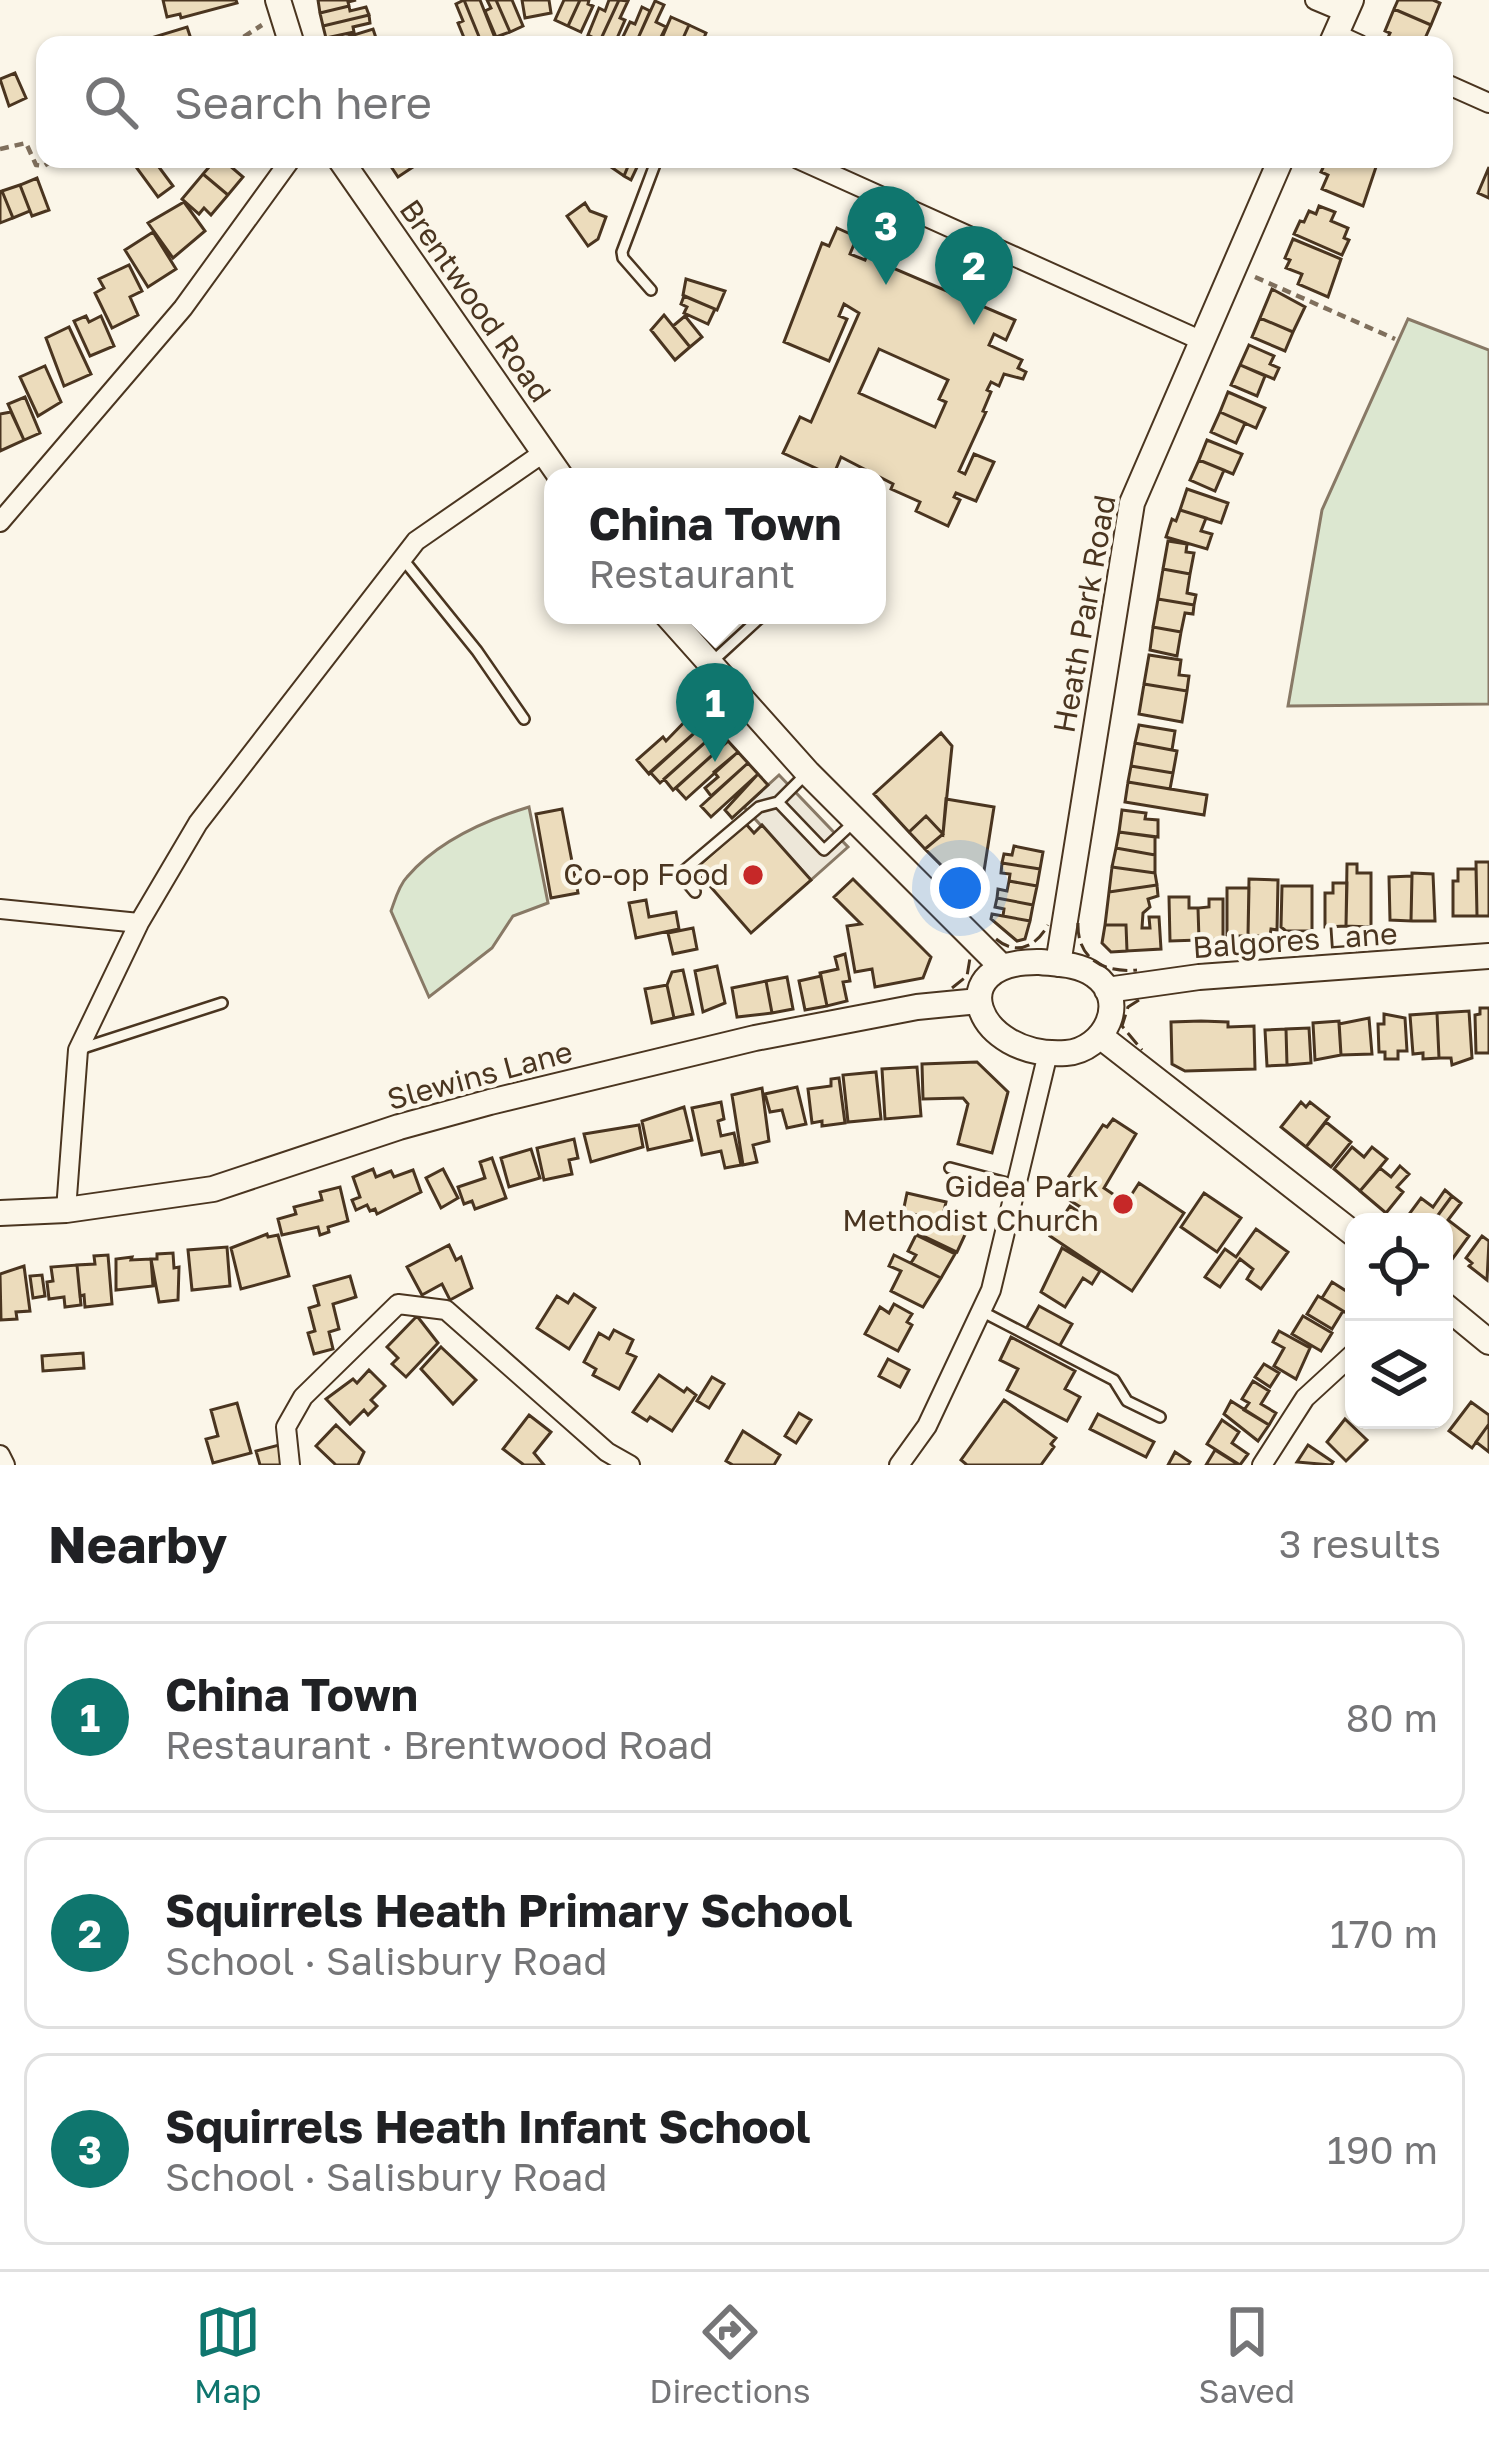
<!DOCTYPE html>
<meta charset="utf-8">
<style>
body{margin:0;font-family:"Golos Text",sans-serif;background:#f6f6f6;color:#202124}
.controls{position:absolute;right:36px;bottom:36px;display:grid;overflow:hidden;border-radius:24px;box-shadow:0 3px 9px #0004}
.controls button{width:108px;height:108px;display:grid;place-items:center;padding:0;border:0;border-bottom:3px solid #e0e0e0;background:#fff;color:#202124;font:60px sans-serif}
.you{position:absolute;left:960px;top:888px;width:42px;height:42px;margin:-30px;border:9px solid #fff;border-radius:50%;background:#1a73e8;box-shadow:0 0 0 18px #1a73e833}
.badge{display:grid;place-items:center;width:78px;height:78px;border-radius:50%;background:#0f766e;color:#fff;font-size:39px;font-weight:700}
.pin{position:absolute;translate:-50% -99px;filter:drop-shadow(0 3px 6px #0008)}
.pin::after{content:'';position:absolute;top:63px;width:42px;height:36px;background:inherit;clip-path:polygon(0 0,100% 0,50% 100%)}
.popup{position:absolute;left:544px;top:468px;width:342px;height:156px;box-sizing:border-box;display:grid;place-content:center;border-radius:24px;background:#fff;filter:drop-shadow(0 3px 9px #0005);font-size:39px;white-space:nowrap;color:#757577}
.popup b{font-size:45px;color:#202124}
.popup::after{content:'';position:absolute;left:50%;top:100%;margin-left:-24px;border:24px solid transparent;border-top-color:#fff}
.list{margin:0;padding:0;list-style:none}
h2{display:flex;justify-content:space-between;align-items:center;height:156px;margin:0;padding:0 48px;font-size:51px}
h2 small{font-size:39px;font-weight:400;color:#757577}
.list li{display:grid;grid-template-columns:78px 1fr auto;gap:36px;align-items:center;box-sizing:border-box;height:192px;margin:0 24px 24px;padding:0 24px;border:3px solid #e0e0e0;border-radius:24px}
.list b{display:block;font-size:45px;white-space:nowrap}
.list p{margin:0;font-size:39px;white-space:nowrap;color:#757577}
.list em{font-size:39px;font-style:normal;color:#757577}
.icon{flex:none;width:66px;height:66px;fill:none;stroke:currentColor;stroke-width:2;stroke-linecap:round;stroke-linejoin:round}
.map{position:relative;flex:none;width:1489px;height:1465px;overflow:hidden}
.search{position:absolute;background:#fff;box-shadow:0 3px 9px #0004;left:36px;right:36px;top:36px;height:132px;display:flex;align-items:center;gap:30px;box-sizing:border-box;padding:0 42px;border-radius:24px;color:#757577;font-size:45px}
.sheet{height:804px;background:#fff}
nav{display:flex;justify-content:space-around;align-items:center;box-sizing:border-box;height:168px;border-top:3px solid #e0e0e0;background:#fff;font-size:33px;color:#757577}
nav a{display:grid;justify-items:center;gap:6px}
nav .on{color:#0f766e}
.map>svg:first-child{display:block}
</style>
<div class="map">
<svg width="1489" height="1465" viewBox="0 0 1489 1465">
<rect width="100%" height="100%" fill="#fbf6e9"/>
<path fill="#dce7d0" stroke="#887966" stroke-width="3" d="M1408 319 1489 350V704L1288 706 1322 510Z
M529 807 548 903 513 916 492 948 429 997 391 911C395 900 399 885 407 877 437 842 486 820 529 807Z"/>
<path fill="#ede7d9" stroke="#887966" stroke-width="3" d="M779 775 848 847 811 880 744 807Z"/>
<path fill="#ecdcbc" stroke="#4a3520" stroke-width="3" fill-rule="evenodd" d="M163 0H236L237 3 181 18 180 14 167 17Z
M318 0H356L348 2 349 6 320 13Z
M464 0 482 44 480 45H467L458 23 463 21 456 4Z
M464 0H480L495 38 482 44Z
M487 0H496L510 32 496 37 485 11 491 8Z
M496 0H512L523 26 510 32Z
M522 0H549L551 13 525 18Z
M564 0H580L568 26 555 20Z
M580 0H589L588 4 593 6 581 32 568 26Z
M609 0H619L600 41 588 35 599 8 605 11Z
M619 0 628 1 620 18 625 20 614 45H610L600 41Z
M1398 0H1433L1440 3 1431 25 1394 9Z
M655 1 664 5 656 22 666 27 657 45H635Z
M349 6 350 11 366 7 369 15 323 26 320 13Z
M642 7 650 11 635 45H619L630 22 635 24Z
M1394 9 1431 25 1422 45 1386 42 1390 33 1385 31Z
M369 15 370 23 353 27 354 32 326 38 323 26Z
M671 17 689 25 680 45H659Z
M689 25 706 33 701 45H680Z
M187 27 193 45H142L141 41Z
M373 29 377 41 329 45 328 43Z
M15 73 26 98 9 106 0 79Z
M148 159H153L173 186 158 197 136 167Z
M216 159H222L243 177 228 195 203 174Z
M386 159H420L422 161 398 177Z
M615 159H631L624 176 611 167Z
M631 159H647L644 165 639 163 631 180 624 176Z
M1327 159 1378 161 1363 206 1322 189 1328 175 1321 172Z
M1489 167V198L1478 193Z
M203 174 228 195 211 215 204 208 199 214 182 199Z
M37 178 49 210 32 216 20 185Z
M20 185 30 211 13 218 2 191Z
M2 191 13 218 0 223V192Z
M184 202 205 231 173 258 148 223Z
M585 203 590 211 606 217 598 239 588 246 567 216Z
M1319 206 1335 212 1331 221 1348 228 1344 238 1349 240 1342 255 1294 234 1300 221 1304 222 1309 211 1316 214Z
M837 228 857 237 850 254 865 260 871 246 892 255 888 266 1015 320 1006 340 994 334 989 345 1022 360 1018 368 1026 372 1023 379 1004 374 999 386 991 382 987 390 991 392 983 411 986 412 959 471 965 474 974 454 994 462 976 501 956 493 954 497 960 500 948 526 916 511 920 502 891 489 893 484 841 457 833 476 783 453 800 417 811 422 859 313 844 304 839 316 847 319 829 361 784 342 822 243 829 246ZM879 349 948 380 939 399 946 402 935 427 859 393Z
M153 232 176 269 148 287 125 250Z
M1293 239 1341 259 1328 297 1298 284 1302 274 1286 268 1290 260 1285 258Z
M129 265 142 291 130 297 138 315 112 328 95 293 104 288 99 279Z
M686 279 725 291 717 310 683 295Z
M1272 289 1305 307 1293 332 1260 318Z
M684 296 715 309 708 324 684 313 687 307 681 304Z
M664 315 690 347 675 360 651 330Z
M86 316 89 322 101 316 114 346 90 356 74 321Z
M685 316 702 337 690 347 673 326Z
M1260 318 1293 332 1285 351 1252 337Z
M69 327 91 374 64 386 46 338Z
M1249 345 1274 356 1270 364 1279 368 1274 379 1240 365Z
M1240 365 1265 376 1257 396 1231 385Z
M45 366 61 402 38 416 20 377Z
M1228 392 1265 408 1256 428 1220 412Z
M25 397 40 433 24 440 8 404Z
M11 412 24 440 0 451V414Z
M1220 412 1245 423 1236 443 1211 432Z
M1207 440 1242 454 1233 474 1199 460Z
M1199 460 1224 470 1215 491 1190 480Z
M1187 489 1228 503 1221 523 1180 510Z
M1180 510 1206 518 1201 531 1212 534 1207 549 1166 537 1172 519 1176 521Z
M1168 541 1187 544 1186 552 1194 553 1190 574 1163 569Z
M1163 569 1190 574 1187 593 1196 595 1194 605 1158 599Z
M1158 599 1194 605 1193 614 1185 613 1181 632 1153 627Z
M1153 627 1181 632 1177 656 1150 650Z
M1149 655 1181 660 1179 675 1189 676 1187 691 1144 684Z
M1144 684 1187 691 1182 722 1139 714Z
M698 708 709 720 649 774 637 760 663 737 666 741Z
M709 720 719 730 660 783 650 772Z
M1139 725 1175 731 1172 750 1135 743Z
M719 730 728 741 673 790 664 779Z
M941 733 952 746 943 834 926 816 909 832 874 794Z
M728 741 738 752 686 799 676 788Z
M1135 743 1177 751 1173 773 1131 766Z
M738 752 748 763 711 796 705 788 718 777 714 772Z
M748 763 758 774 711 817 701 806Z
M1131 766 1173 773 1170 789 1128 782Z
M758 774 768 785 732 818 725 810Z
M1128 782 1207 795 1204 815 1125 802Z
M946 799 994 807 979 903 925 849 943 834Z
M562 809 578 893 551 898 536 814Z
M1122 810 1146 813 1145 819 1158 820V837L1119 832Z
M926 816 943 834 925 849 909 832Z
M746 824 754 833 762 825 811 880 751 933 695 869Z
M1119 832 1155 837V855L1116 848Z
M1014 846 1043 852 1040 869 1002 863 1004 854 1012 855Z
M1116 848 1155 855V873L1112 867Z
M1476 862H1489V916H1477Z
M1002 863 1040 869 1037 886 1009 881 1010 874 1001 873Z
M1347 864H1357V873H1371V927L1346 926Z
M1112 867 1155 873 1157 885 1109 892Z
M1458 869H1476L1477 916H1453V881H1458Z
M1412 873 1433 874 1435 921H1411Z
M1412 876 1411 921 1390 920 1389 877Z
M853 879 931 957 923 978 875 987 872 969 855 972 847 926 861 924 834 897Z
M1249 879 1278 880 1277 930 1271 929 1270 936H1248Z
M1009 881 1037 886 1033 905 997 898 998 889 1007 891Z
M1333 883H1347L1346 926 1325 927V893H1333Z
M1157 885 1158 896 1148 899 1150 907 1143 913 1142 928H1150L1149 917H1159L1161 949 1127 951 1126 925H1105L1109 892Z
M1282 886H1312V931H1286L1281 927Z
M1227 888H1249L1248 936H1227Z
M1169 897H1189V908H1198L1199 940 1170 941Z
M997 898 1033 905 1030 921 1003 916 1004 909 995 907Z
M1209 899H1223V939L1199 940 1198 908 1209 907Z
M646 900 649 917 676 912 679 929 636 938 629 903Z
M992 914 1030 921 1025 939 1017 941 991 919Z
M1105 925H1126L1127 951 1111 952 1102 943Z
M693 928 697 949 673 954 668 933Z
M845 954 850 981 843 982 847 1001 827 1006 820 973 838 969 835 957Z
M717 966 725 1003 703 1012 695 971Z
M683 970 693 1014 674 1018 667 985 672 972Z
M821 976 827 1006 805 1010 799 981Z
M787 977 793 1009 772 1013 766 981Z
M766 981 772 1013 737 1017 732 988Z
M667 985 674 1018 652 1023 645 989Z
M1480 1008H1489V1053H1476L1475 1015 1480 1014Z
M1469 1011 1472 1058 1452 1065 1451 1058H1439L1437 1013Z
M1437 1013 1439 1058 1423 1059V1053L1413 1054 1410 1015Z
M1384 1014 1405 1018 1407 1051H1398V1059H1385V1052H1379L1378 1024H1384Z
M1369 1018 1372 1054 1341 1055 1339 1024Z
M1201 1021 1228 1022V1027L1254 1026 1255 1069 1185 1071 1172 1064 1171 1022Z
M1339 1021 1341 1055 1315 1060 1313 1023Z
M1309 1028 1311 1063 1287 1065 1286 1029Z
M1286 1029 1287 1065 1267 1066 1265 1030Z
M977 1062 1008 1092 992 1153 958 1144 968 1104 963 1098 923 1099 922 1064Z
M917 1067 921 1116 885 1119 882 1069Z
M876 1072 881 1119 848 1122 843 1075Z
M839 1078 845 1123 822 1126V1121L812 1123 808 1089 831 1086V1079Z
M797 1087 806 1124 787 1128 782 1110 770 1112 765 1094Z
M762 1088 769 1141 753 1145 757 1162 743 1165 732 1095Z
M721 1102 724 1119 718 1121 721 1136 734 1133 741 1165 725 1168 721 1151 702 1155 692 1108Z
M1301 1102 1306 1107 1310 1102 1329 1117 1306 1147 1281 1127Z
M684 1107 692 1140 648 1150 642 1121Z
M1113 1119 1136 1134 1104 1188 1126 1203 1139 1183 1184 1213 1132 1291 1050 1236 1070 1206 1082 1214 1085 1210 1063 1196 1074 1179 1069 1176 1103 1125 1107 1127Z
M1326 1122 1351 1142 1331 1167 1306 1147Z
M639 1125 643 1147 591 1162 584 1134Z
M574 1139 578 1158 569 1160 572 1174 544 1180 537 1148Z
M1352 1147 1364 1157 1372 1147 1387 1159 1360 1191 1334 1169Z
M531 1149 540 1178 509 1187 501 1158Z
M492 1158 506 1198 475 1209 472 1201 464 1204 458 1187 485 1178 480 1162Z
M1400 1166 1409 1174 1397 1187 1403 1192 1386 1213 1360 1191 1380 1168 1391 1177Z
M373 1169 376 1177 391 1171 394 1177 413 1170 421 1192 377 1214 375 1209 370 1211 367 1205 356 1210 352 1200 360 1197 353 1177Z
M443 1169 458 1198 441 1208 426 1178Z
M340 1187 348 1221 328 1227 329 1232 320 1235 318 1227 282 1235 278 1219 296 1214 294 1207 322 1200 320 1192Z
M1445 1190 1452 1196 1433 1222 1404 1221 1421 1198 1433 1207Z
M907 1193 946 1202 942 1220 903 1212Z
M1204 1193 1241 1218 1217 1252 1181 1227Z
M1452 1196 1461 1203 1448 1220 1469 1236 1453 1258 1444 1251V1222H1433Z
M920 1217 949 1231 953 1223 969 1226 957 1252 913 1231Z
M1256 1229 1288 1252 1261 1289 1247 1279 1253 1269 1240 1259 1220 1287 1205 1277 1225 1249 1236 1257Z
M267 1234 268 1237 278 1235 289 1276 241 1289 231 1248Z
M916 1235 955 1254 941 1278 911 1263 916 1255 908 1251Z
M1482 1236 1489 1241 1487 1280 1469 1266 1472 1263 1466 1258Z
M449 1245 456 1260 461 1257 472 1288 450 1300 442 1284 422 1295 407 1267Z
M227 1247 230 1286 192 1290 188 1250Z
M1062 1248 1100 1271 1092 1284 1083 1278 1065 1307 1041 1292Z
M173 1253 174 1268 179 1267 178 1300 159 1302 151 1259H157V1254Z
M108 1255 112 1304 85 1307 84 1295 80 1296 77 1265 95 1264 94 1256Z
M894 1255 941 1278 923 1307 891 1291 901 1271 889 1266Z
M132 1257 131 1260 151 1259 153 1286 116 1290V1259Z
M77 1265 81 1305 65 1307 64 1297 49 1299 47 1282 53 1281 51 1267Z
M24 1266 30 1311 16 1312 17 1319 1 1320 0 1274Z
M42 1275 45 1296 33 1298 30 1276Z
M350 1276 356 1297 333 1304 339 1329 329 1332 333 1349 314 1354 308 1333 315 1331 309 1308 319 1305 314 1286Z
M1332 1282 1354 1296 1348 1314 1322 1298Z
M574 1294 595 1308 569 1349 537 1328 557 1296 568 1303Z
M1318 1296 1343 1311 1332 1329 1307 1314Z
M894 1304 912 1314 907 1322 912 1325 898 1351 865 1334 880 1307 889 1313Z
M1039 1306 1072 1324 1059 1347 1026 1329Z
M417 1316 438 1343 406 1377 392 1364 398 1358 387 1347Z
M1303 1316 1332 1333 1321 1351 1292 1334Z
M614 1330 633 1340 627 1353 636 1357 619 1389 593 1375 596 1369 584 1362 599 1333 609 1339Z
M1279 1331 1310 1348 1296 1379 1274 1366 1284 1348 1273 1342Z
M1011 1337 1075 1371 1065 1389 1080 1397 1067 1421 1007 1390 1018 1369 1000 1360Z
M441 1347 476 1380 453 1404 421 1369Z
M83 1353 84 1368 43 1371 42 1356Z
M888 1359 909 1370 900 1387 879 1376Z
M1264 1364 1279 1373 1270 1387 1255 1377Z
M369 1370 385 1386 371 1400 377 1406 368 1415 364 1410 350 1424 326 1399 353 1379 357 1383Z
M659 1375 684 1392 687 1388 696 1395 672 1431 650 1417 647 1421 633 1412Z
M712 1377 724 1384 709 1408 697 1401Z
M1253 1381 1269 1391 1261 1404 1276 1413 1269 1425 1244 1410 1249 1403 1242 1399Z
M1004 1400 1056 1438 1051 1444 1054 1447 1041 1465H967L961 1460Z
M1231 1401 1269 1425 1258 1441 1224 1414Z
M1471 1402 1489 1415V1424L1472 1448 1449 1431Z
M237 1403 251 1453 213 1463 206 1439 218 1436 211 1410Z
M799 1413 811 1420 796 1443 785 1436Z
M1098 1414 1154 1442 1146 1457 1090 1429Z
M529 1415 551 1432 534 1453 544 1465H524L503 1449Z
M1345 1419 1367 1440 1346 1461 1327 1442Z
M1222 1420 1239 1432 1232 1443 1248 1454 1240 1465 1207 1444Z
M1489 1424V1452L1476 1442Z
M336 1425 364 1452 358 1465H336L316 1446Z
M743 1431 780 1455 774 1465H733L726 1461Z
M279 1445 284 1465H260L256 1451Z
M1308 1445 1333 1462 1331 1465 1297 1462Z
M1215 1450 1239 1465H1206Z
M1175 1452 1190 1462 1188 1465H1168Z"/>
<g fill="none" stroke-linecap="round" stroke-linejoin="round">
<defs>
<path id="service" d="M651 290 623 258 622 252 657 159
M402 558 477 651 524 719
M714 660 763 615
M778 802 824 850 855 821
M695 892 680 874 759 807 778 802 804 776
M83 1048 222 1003
M950 1168 1018 1186
M981 1311 1114 1380 1127 1401 1160 1417"/>
<path id="minor" d="M1315 0 1346 13
M1336 34 1360 45
M1444 83 1489 103
M798 159 1200 340
M0 522 183 308 291 159
M0 909 139 923
M66 1210 78 1050 139 923 198 823 416 541 543 453
M0 1455 5 1465
M290 1465 286 1427 303 1397 398 1304 446 1310 607 1452 630 1465
M899 1465 927 1426 991 1290 1048 1053
M1262 1465 1305 1398 1354 1353"/>
<path id="tertiary" d="M278 0 292 45
M1331 45 1351 0
M340 159 561 477
M667 615 808 773 1002 967
M1040 962C1058 964 1079 964 1094 975 1130 1000 1105 1050 1066 1053 975 1059 939 960 1040 962Z
M1058 964 1132 503 1281 159
M1107 990 1199 977 1489 956
M1100 1036 1354 1234
M0 1213 66 1210 213 1189 399 1127 490 1102 755 1038 917 1007 979 1001
M1444 1305 1489 1342"/>
</defs>
<use href="#service" stroke="#4a3520" stroke-width="14"/>
<use href="#minor" stroke="#4a3520" stroke-width="22"/>
<use href="#tertiary" stroke="#4a3520" stroke-width="28"/>
<path stroke="#7f6f5c" stroke-width="4.5" stroke-dasharray="9 6" stroke-linecap="butt" d="M231 45 262 25
M0 149 26 143 36 165 44 166 55 159
M1255 277 1395 339"/>
<use href="#service" stroke="#fbf6e9" stroke-width="9"/>
<use href="#minor" stroke="#fbf6e9" stroke-width="18"/>
<use href="#tertiary" stroke="#fbf6e9" stroke-width="24"/>
<path stroke="#4a3520" stroke-width="3" stroke-dasharray="15 6" stroke-linecap="butt" d="M1078 923C1077 959 1103 973 1137 970
M996 939C1016 956 1036 947 1048 925
M952 988 967 976 970 958
M1139 1000 1128 1007 1122 1026 1142 1050"/>
</g>
<g fill="#c62828" stroke="#fbf6e9" stroke-width="4.5">
<circle cx="753" cy="875" r="12"/>
<circle cx="1123" cy="1204" r="12"/>
</g>
<g text-anchor="middle" stroke-width="9" stroke-linejoin="round" paint-order="stroke">
<g font-size="30" fill="#4a3520" stroke="#fbf6e9">
<text transform="translate(475 301) rotate(55)" y="10">Brentwood Road</text>
<text transform="translate(1085 614) rotate(-80)" y="10">Heath Park Road</text>
<text transform="translate(1295 941) rotate(-4)" y="10">Balgores Lane</text>
<text transform="translate(480 1076) rotate(-15)" y="10">Slewins Lane</text>
</g>
<g font-size="30" fill="#4a3520" stroke="#fbf6e9" text-anchor="end">
<text x="729" y="885">Co-op Food</text>
<text x="1099" y="1197">Gidea Park<tspan x="1099" dy="34">Methodist Church</tspan></text>
</g>
</g>
</svg>
<div class="controls">
<button><svg class="icon" aria-label="locate" viewBox="0 0 24 24"><circle cx="12" cy="12" r="6"/><path d="M12 2v4M12 18v4M2 12h4M18 12h4"/></svg></button>
<button><svg class="icon" aria-label="layers" viewBox="0 0 24 24"><path d="M12 4l9 5-9 5-9-5zM3 14l9 5 9-5"/></svg></button>
</div>
<div class="you"></div>
<div class="pin badge" style="left:715px;top:762px">1</div>
<div class="popup"><b>China Town</b>Restaurant</div>
<div class="pin badge" style="left:974px;top:325px">2</div>
<div class="pin badge" style="left:886px;top:285px">3</div>
<div class="search"><svg class="icon" aria-label="search" viewBox="0 0 24 24"><circle cx="10" cy="10" r="6"/><path d="M15 15l6 6"/></svg>Search here</div>
</div>
<section class="sheet">
<h2>Nearby<small>3 results</small></h2>
<ul class="list">
<li><span class="badge">1</span><div><b>China Town</b><p>Restaurant · Brentwood Road</p></div><em>80 m</em></li>
<li><span class="badge">2</span><div><b>Squirrels Heath Primary School</b><p>School · Salisbury Road</p></div><em>170 m</em></li>
<li><span class="badge">3</span><div><b>Squirrels Heath Infant School</b><p>School · Salisbury Road</p></div><em>190 m</em></li>
</ul>
</section>
<nav>
<a class="on"><svg class="icon" aria-label="map" viewBox="0 0 24 24"><path d="M3 6l6-2 6 2 6-2v14l-6 2-6-2-6 2zM9 4v14M15 6v14"/></svg>Map</a>
<a><svg class="icon" aria-label="directions" viewBox="0 0 24 24"><path d="M12 3l9 9-9 9-9-9zM9 14v-3h6M13 9l2 2-2 2"/></svg>Directions</a>
<a><svg class="icon" aria-label="saved" viewBox="0 0 24 24"><path d="M7 4h10v16l-5-4-5 4z"/></svg>Saved</a>
</nav>
